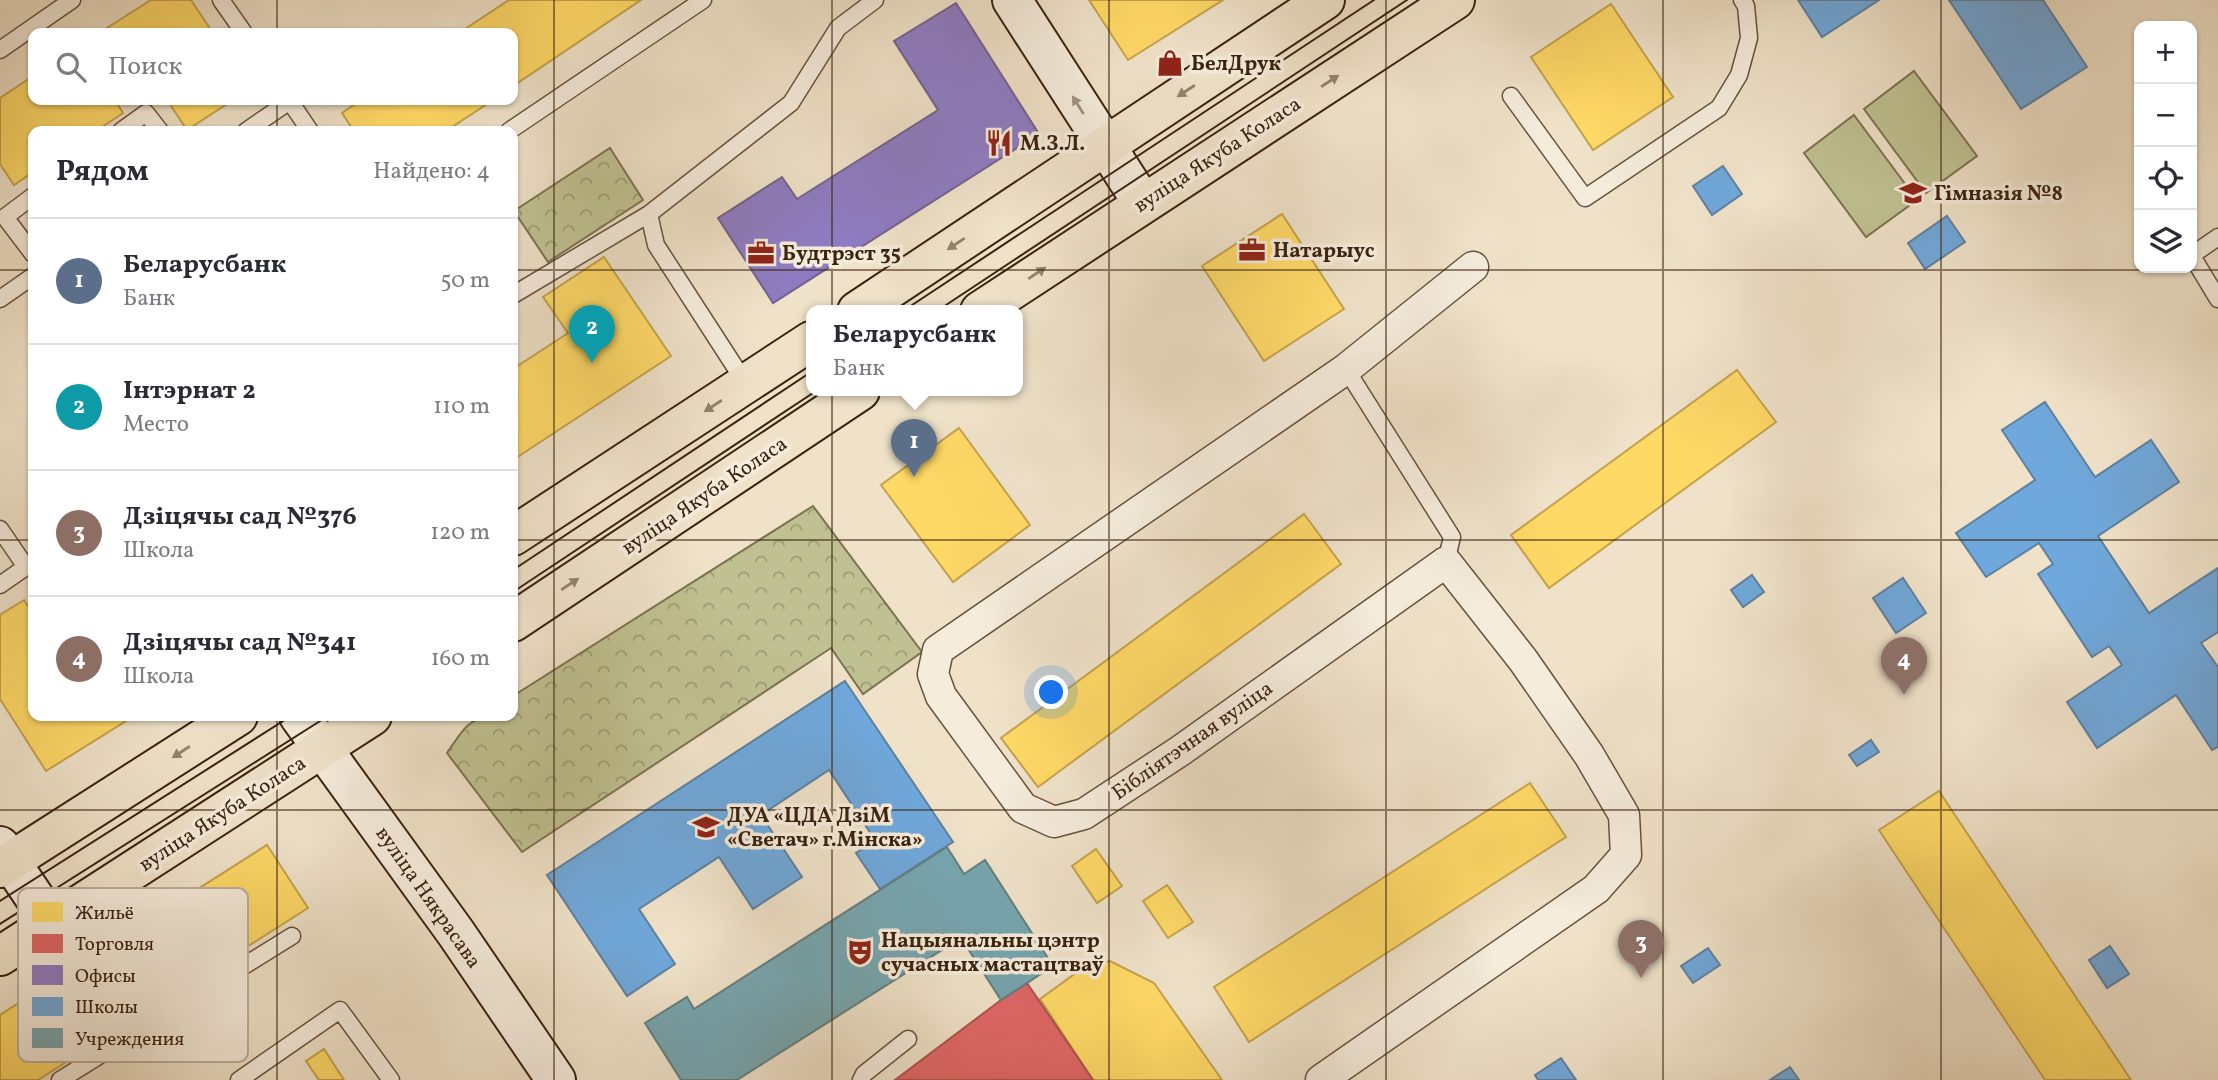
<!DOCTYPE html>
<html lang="ru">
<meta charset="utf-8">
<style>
body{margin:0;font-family:Vollkorn,serif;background:#f7f7f7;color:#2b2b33}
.controls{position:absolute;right:21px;top:21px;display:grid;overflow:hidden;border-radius:14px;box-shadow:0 2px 5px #0004}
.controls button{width:63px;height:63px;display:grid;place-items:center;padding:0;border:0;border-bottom:2px solid #e1e1e2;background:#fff;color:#2b2b33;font:35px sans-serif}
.you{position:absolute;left:1052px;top:693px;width:24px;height:24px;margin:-18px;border:5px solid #fff;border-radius:50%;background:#1a73e8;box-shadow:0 0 0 10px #1a73e833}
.badge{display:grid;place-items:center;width:46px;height:46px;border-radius:50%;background:#ea580c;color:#fff;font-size:23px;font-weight:700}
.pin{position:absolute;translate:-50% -58px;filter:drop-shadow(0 2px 4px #0008)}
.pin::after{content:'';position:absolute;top:37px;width:24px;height:21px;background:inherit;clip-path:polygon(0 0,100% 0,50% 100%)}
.popup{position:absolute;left:806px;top:305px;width:217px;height:91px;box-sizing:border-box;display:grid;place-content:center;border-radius:14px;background:#fff;filter:drop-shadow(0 2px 5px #0005);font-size:23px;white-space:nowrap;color:#7c7c81}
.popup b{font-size:26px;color:#2b2b33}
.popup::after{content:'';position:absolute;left:50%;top:100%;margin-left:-14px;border:14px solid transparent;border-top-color:#fff}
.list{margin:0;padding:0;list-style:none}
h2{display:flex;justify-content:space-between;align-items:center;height:91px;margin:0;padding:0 28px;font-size:30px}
h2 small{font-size:23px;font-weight:400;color:#7c7c81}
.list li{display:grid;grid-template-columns:46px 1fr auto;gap:21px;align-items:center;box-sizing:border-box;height:126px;padding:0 28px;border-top:2px solid #e1e1e2}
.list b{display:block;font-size:26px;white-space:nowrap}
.list p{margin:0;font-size:23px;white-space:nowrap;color:#7c7c81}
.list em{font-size:23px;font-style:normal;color:#7c7c81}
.icon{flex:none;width:38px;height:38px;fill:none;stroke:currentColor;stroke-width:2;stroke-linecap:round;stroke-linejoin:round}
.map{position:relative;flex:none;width:2218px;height:1080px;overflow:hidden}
.search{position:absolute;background:#fff;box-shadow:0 2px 5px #0004;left:28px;top:28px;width:490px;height:77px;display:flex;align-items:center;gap:18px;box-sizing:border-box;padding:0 24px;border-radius:14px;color:#7c7c81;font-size:26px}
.panel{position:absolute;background:#fff;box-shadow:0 2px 5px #0004;left:28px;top:126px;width:490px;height:595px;border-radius:14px}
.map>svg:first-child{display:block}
</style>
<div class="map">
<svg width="2218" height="1080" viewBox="0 0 2218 1080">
<defs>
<pattern id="forest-crowns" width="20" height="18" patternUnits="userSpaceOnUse" patternTransform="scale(1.75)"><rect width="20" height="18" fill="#c0c192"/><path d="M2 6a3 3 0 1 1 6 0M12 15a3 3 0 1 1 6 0" fill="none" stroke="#9d9c76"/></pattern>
</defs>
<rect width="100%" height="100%" fill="#efe2c9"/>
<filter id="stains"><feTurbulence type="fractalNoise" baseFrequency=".00286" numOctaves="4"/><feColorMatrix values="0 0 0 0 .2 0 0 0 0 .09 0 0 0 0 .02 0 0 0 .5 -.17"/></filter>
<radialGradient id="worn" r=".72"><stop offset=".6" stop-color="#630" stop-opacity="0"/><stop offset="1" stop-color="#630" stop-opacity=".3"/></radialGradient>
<path fill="#c0c192" stroke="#7d7250" stroke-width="2" d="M1914 71 1977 156 1926 193 1864 109Z
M1854 115 1917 200 1866 237 1804 153Z"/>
<path fill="url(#forest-crowns)" stroke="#7d7250" stroke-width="2" d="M610 148 643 200 548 262 514 211Z
M813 506 922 652 863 694 831 648 522 852 447 753C470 719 471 716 513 716V696Z"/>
<path fill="#ffd966" stroke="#c4a24c" stroke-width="2" d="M151 0H191L213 33H99Z
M509 0H641L513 86V33H459Z
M1089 0H1223L1128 60Z
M1611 4 1673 97 1593 150 1531 57Z
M33 76V100H115L123 113 96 131H33V172L14 185 0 164V98Z
M167 100H233L187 130Z
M361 100H493L446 131H354L342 113Z
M1282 214 1344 309 1264 361 1202 266Z
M604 257 671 356 513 460V369L568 333 543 297Z
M1737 370 1776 422 1549 588 1511 535Z
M959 428 1030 525 953 582 881 485Z
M1304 514 1341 564 1038 787 1001 738Z
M24 600 33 614V716H134L46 771 0 699V615Z
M1530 783 1566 837 1249 1042 1214 987Z
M1939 791 2131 1080H2045L1908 874 1879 830Z
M267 845 308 908 38 1080H0V1015Z
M1096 849 1122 886 1097 903 1072 866Z
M1167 885 1193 922 1168 938 1143 901Z
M1110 961 1154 983 1222 1080H1093L1040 999 1083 968Z
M324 1049 344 1080H319L306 1061Z"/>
<path fill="#e06666" stroke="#ae524c" stroke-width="2" d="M1027 983 1093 1080H895L1001 1000Z"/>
<path fill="#8e7cc3" stroke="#75618d" stroke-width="2" d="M956 3 1039 134 773 303 718 218 782 177 797 199 938 110 894 41Z"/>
<path fill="#6fa8dc" stroke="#5f809e" stroke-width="2" d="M1798 0H1879L1822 37Z
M1949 0H2043L2087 67 2021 109Z
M1723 166 1742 194 1712 215 1693 186Z
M1947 216 1965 242 1925 269 1908 243Z
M2045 402 2095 477 2151 440 2179 482 2098 536 2149 613 2218 568V632L2201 643 2218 667V747L2212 750 2176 695 2097 748 2067 702 2122 665 2109 646 2092 657 2038 574 2053 564 2039 543 1986 577 1956 533 2035 480 2002 430Z
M1752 575 1764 592 1743 607 1731 590Z
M1903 578 1926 613 1896 633 1873 598Z
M845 681 953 842 880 889 856 853 875 840 829 770 761 815 802 877 753 909 719 857 639 909 675 964 627 996 547 875Z
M1871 740 1879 752 1857 766 1849 755Z
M2110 946 2129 974 2107 988 2089 960Z
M1708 948 1720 965 1693 983 1681 966Z
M1561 1058 1576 1080H1538L1535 1075Z
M1790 1067 1799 1080H1770Z"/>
<path fill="#76a5af" stroke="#647e7f" stroke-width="2" d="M947 847 964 874 985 860 1053 966 1001 1000 961 938 737 1080H681L645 1023 687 997 694 1009Z"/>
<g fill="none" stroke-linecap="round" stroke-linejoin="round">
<defs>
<path id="lane" d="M221 0 244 33
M0 50 72 0
M1511 96 1585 198 1719 108 1739 75 1749 38 1746 6 1742 0
M289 100 310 131
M121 131 146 113 160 131
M246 131 290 101
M509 131 703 0
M33 196 5 217 33 254
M649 214 656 245 746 384
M2192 255 2218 237
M2192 256 2218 299
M513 295 649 214 791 103 838 28 875 0
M0 299 33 276
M1346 369 1452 537 1446 562
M0 529 26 567
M0 585 33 562
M60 1080 292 936
M239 1080 340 1010 391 1080
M861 1080 864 1074 908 1039"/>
<path id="street" d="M1321 1080 1596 889 1626 855 1624 815 1589 755 1523 660 1446 562 1180 751 1084 814 1054 822 1023 808 941 696 933 674 938 650 1346 369 1473 267"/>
<path id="secondary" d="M1012 0 1142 202
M299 716 456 933 556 1080
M0 846 51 922"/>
<path id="primary" d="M857 311 1325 0
M980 311 1455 0
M513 536 811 341
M513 622 860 391
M0 868 238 716
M0 956 372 716"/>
</defs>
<use href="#lane" stroke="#67523d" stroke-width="19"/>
<use href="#street" stroke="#67523d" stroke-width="33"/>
<use href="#secondary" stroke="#3a220e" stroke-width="42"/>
<use href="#primary" stroke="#3a220e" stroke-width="42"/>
<use href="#lane" stroke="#f5ecdc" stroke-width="16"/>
<use href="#street" stroke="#f5ecdc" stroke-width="30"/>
<use href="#secondary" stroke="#f5ecdc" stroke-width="38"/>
<use href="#primary" stroke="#efe2c9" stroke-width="38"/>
<path stroke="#3a220e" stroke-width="2" d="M903 311 1374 0
M937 311 1407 0
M513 570 811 372
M513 592 816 391
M0 901 291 716
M0 924 328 716"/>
</g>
<defs><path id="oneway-solid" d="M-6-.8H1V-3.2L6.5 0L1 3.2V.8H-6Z" transform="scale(1.75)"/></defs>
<g fill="#94826c">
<use href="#oneway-solid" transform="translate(1330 81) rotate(-33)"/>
<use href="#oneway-solid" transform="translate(1186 91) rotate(147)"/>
<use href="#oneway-solid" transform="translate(956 244) rotate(146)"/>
<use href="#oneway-solid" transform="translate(1037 273) rotate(-34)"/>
<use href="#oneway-solid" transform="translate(713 406) rotate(147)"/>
<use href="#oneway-solid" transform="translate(570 584) rotate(-34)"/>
<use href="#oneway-solid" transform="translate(181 752) rotate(147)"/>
</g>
<use fill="#a1917f" href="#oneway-solid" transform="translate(1078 105) rotate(-122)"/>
<path fill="none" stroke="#3a220e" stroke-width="2" stroke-opacity="0.55" d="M277 0V33M554 0V1080M832 0V1080M1109 0V1080M1386 0V1080M1663 0V1080M1941 0V1080M277 100V131M0 270H33M513 270H2218M0 540H33M513 540H2218M277 716V1080M0 810H2218"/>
<defs>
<symbol id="shop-bare" viewBox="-9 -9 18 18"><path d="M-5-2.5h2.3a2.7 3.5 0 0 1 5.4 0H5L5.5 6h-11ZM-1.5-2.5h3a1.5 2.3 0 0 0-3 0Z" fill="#8f2418" stroke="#f5ecdc" stroke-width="2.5" paint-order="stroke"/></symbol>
<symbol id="restaurant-bare" viewBox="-9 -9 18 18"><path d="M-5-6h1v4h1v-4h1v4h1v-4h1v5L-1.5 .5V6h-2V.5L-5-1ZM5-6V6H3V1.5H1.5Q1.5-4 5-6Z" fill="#8f2418" stroke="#f5ecdc" stroke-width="2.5" paint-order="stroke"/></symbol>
<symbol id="school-bare" viewBox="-9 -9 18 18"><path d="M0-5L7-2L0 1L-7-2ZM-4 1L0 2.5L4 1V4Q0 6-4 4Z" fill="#8f2418" stroke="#f5ecdc" stroke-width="2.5" paint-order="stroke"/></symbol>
<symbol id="office-bare" viewBox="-9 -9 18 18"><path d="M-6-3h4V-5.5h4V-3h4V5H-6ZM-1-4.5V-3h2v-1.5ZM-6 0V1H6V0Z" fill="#8f2418" stroke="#f5ecdc" stroke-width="2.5" paint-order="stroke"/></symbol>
<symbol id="theatre-bare" viewBox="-9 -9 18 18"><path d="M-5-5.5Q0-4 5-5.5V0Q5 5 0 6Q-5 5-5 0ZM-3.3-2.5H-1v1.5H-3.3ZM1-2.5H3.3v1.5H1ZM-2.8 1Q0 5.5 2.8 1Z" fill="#8f2418" stroke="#f5ecdc" stroke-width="2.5" paint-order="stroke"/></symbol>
</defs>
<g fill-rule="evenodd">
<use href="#shop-bare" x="1151" y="44" width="38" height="38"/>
<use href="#restaurant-bare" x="980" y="124" width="38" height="38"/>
<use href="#school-bare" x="1894" y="174" width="38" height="38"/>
<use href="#office-bare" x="1233" y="231" width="38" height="38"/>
<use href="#office-bare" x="742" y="234" width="38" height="38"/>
<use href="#school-bare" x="687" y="808" width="38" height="38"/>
<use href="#theatre-bare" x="841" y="933" width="38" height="38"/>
</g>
<g text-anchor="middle" stroke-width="7" stroke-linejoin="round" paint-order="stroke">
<g font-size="21" font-weight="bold" fill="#3a220e" stroke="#f5ecdc" text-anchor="start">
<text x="1191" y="70">БелДрук</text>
<text x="1020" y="150">М.З.Л.</text>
<text x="1934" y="200">Гімназія №8</text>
<text x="1273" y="257">Натарыус</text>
<text x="782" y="260">Будтрэст 35</text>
<text x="727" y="822">ДУА «ЦДА ДзіМ<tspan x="727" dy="24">«Светач» г.Мінска»</tspan></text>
<text x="881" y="947">Нацыянальны цэнтр<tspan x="881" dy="24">сучасных мастацтваў</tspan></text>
</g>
<g font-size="21" fill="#3a220e" stroke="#f5ecdc">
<text transform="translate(1217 154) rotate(-33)" y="7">вуліца Якуба Коласа</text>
<text transform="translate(704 495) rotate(-34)" y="7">вуліца Якуба Коласа</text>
<text transform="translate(1192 740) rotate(-35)" y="7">Бібліятэчная вуліца</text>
<text transform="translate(222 813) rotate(-33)" y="7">вуліца Якуба Коласа</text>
<text transform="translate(429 897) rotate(55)" y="7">вуліца Някрасава</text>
</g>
</g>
<rect x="18" y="888" width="230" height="174" rx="10" fill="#f5ecdc" stroke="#bdaf9e" stroke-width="2"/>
<rect x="32" y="902" width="31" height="20" fill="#ffd966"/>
<rect x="32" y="934" width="31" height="19" fill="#e06666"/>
<rect x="32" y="965" width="31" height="20" fill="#8e7cc3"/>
<rect x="32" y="997" width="31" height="19" fill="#6fa8dc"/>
<rect x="32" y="1028" width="31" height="20" fill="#76a5af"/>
<g font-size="19" fill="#3a220e">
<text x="75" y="919">Жильё</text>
<text x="75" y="950">Торговля</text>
<text x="75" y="982">Офисы</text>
<text x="75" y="1013">Школы</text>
<text x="75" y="1045">Учреждения</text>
</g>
<rect width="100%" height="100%" filter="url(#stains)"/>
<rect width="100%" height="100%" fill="url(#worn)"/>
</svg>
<div class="controls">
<button>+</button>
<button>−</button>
<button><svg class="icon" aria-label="locate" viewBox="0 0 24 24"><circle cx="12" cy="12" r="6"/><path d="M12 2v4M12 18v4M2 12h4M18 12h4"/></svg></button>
<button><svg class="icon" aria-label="layers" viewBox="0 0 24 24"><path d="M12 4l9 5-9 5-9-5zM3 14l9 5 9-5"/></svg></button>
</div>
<div class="you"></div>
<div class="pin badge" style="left:914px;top:477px;background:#5c6f8a">1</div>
<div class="popup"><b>Беларусбанк</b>Банк</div>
<div class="pin badge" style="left:592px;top:363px;background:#0f9aa8">2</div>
<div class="pin badge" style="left:1641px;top:978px;background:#8d6e63">3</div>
<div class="pin badge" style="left:1904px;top:695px;background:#8d6e63">4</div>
<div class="search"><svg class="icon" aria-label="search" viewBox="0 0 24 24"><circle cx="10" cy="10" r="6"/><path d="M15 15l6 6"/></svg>Поиск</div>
<section class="panel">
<h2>Рядом<small>Найдено: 4</small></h2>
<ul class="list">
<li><span class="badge" style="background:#5c6f8a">1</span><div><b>Беларусбанк</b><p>Банк</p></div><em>50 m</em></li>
<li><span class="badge" style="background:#0f9aa8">2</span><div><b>Інтэрнат 2</b><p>Место</p></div><em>110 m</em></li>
<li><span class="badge" style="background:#8d6e63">3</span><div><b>Дзіцячы сад №376</b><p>Школа</p></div><em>120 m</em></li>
<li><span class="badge" style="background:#8d6e63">4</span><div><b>Дзіцячы сад №341</b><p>Школа</p></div><em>160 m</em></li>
</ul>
</section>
</div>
